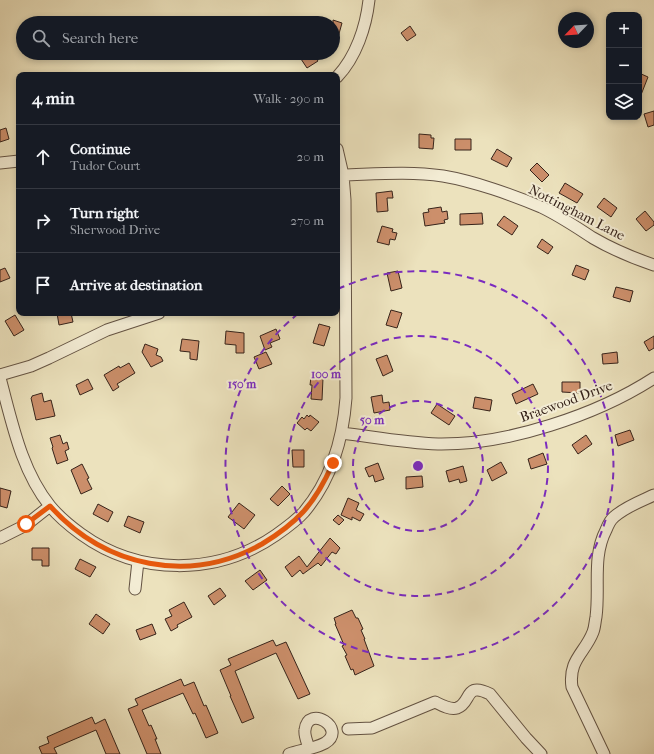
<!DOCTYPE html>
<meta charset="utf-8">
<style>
body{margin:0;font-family:"IM FELL French Canon",serif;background:#242831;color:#f1f3f6}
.controls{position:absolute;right:12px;top:12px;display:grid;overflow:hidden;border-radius:8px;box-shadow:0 2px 6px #0003}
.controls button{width:36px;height:36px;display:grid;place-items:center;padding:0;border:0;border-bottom:1px solid #363941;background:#171b24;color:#f1f3f6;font:20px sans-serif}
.compass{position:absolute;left:558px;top:12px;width:36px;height:36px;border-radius:50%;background:#171b24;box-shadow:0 2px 6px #0003;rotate:245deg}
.stop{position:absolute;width:12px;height:12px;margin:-9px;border:3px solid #ea580c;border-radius:50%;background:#fff}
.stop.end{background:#ea580c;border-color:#fff;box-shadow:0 1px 4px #0008}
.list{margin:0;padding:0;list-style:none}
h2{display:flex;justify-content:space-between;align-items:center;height:52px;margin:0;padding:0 16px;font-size:17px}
h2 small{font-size:13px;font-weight:400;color:#9ea1a6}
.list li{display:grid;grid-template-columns:26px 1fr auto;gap:12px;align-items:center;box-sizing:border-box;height:64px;padding:0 16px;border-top:1px solid #363941}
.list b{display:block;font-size:15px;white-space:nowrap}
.list p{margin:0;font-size:13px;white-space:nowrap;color:#9ea1a6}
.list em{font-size:13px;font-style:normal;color:#9ea1a6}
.icon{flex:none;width:22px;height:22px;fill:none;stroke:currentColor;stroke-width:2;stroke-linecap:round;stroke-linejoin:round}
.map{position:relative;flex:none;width:654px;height:754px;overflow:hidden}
.search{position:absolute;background:#171b24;box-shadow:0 2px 6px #0003;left:16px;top:16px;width:324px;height:44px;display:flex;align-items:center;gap:10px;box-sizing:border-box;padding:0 14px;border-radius:22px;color:#9ea1a6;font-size:15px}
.panel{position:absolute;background:#171b24;box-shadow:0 2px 6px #0003;left:16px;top:72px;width:324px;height:244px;border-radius:8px}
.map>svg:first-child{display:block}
</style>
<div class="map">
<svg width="654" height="754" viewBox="0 0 654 754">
<rect width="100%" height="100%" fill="#ece2bd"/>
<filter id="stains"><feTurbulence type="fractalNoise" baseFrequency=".005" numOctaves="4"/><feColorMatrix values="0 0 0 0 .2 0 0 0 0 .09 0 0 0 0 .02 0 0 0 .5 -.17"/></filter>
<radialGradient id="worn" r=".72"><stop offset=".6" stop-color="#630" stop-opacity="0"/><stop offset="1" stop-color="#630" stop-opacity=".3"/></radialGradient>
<path fill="#cc8f6b" stroke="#36231a" d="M333 20 342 23 335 48 333 47Z
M410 26 416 35 407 41 401 33Z
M310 53H312L318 61 307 68 301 59Z
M639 73 648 77 639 100Z
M654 111V125L648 127 644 114Z
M6 128 9 139 0 142V130Z
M419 134 431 135V138H434L433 149 419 148Z
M455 139H471V150H455Z
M497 149 512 158 507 167 491 159Z
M537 163 549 175 542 182 530 170Z
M565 183 583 194 577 203 559 193Z
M392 191 393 198H387L388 211 377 212 376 193Z
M604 198 617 208 611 217 597 207Z
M441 207 442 212 447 211 448 219 444 220 445 223 425 226 423 213 429 212 428 209Z
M645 211 654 222V225L646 231 636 219Z
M482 213 483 224 460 225V214Z
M504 216 518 226 512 235 497 225Z
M382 226 393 229 392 232 397 233 395 240 390 239 389 245 377 242Z
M542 239 553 247 548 254 537 247Z
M576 265 589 270 585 280 572 275Z
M5 268 10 278 0 282V270Z
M398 271 402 288 391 291 387 273Z
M616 287 633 291 630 302 613 297Z
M391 310 402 313 397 328 386 325Z
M57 313H71L73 322 59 325Z
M15 315 24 330 14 336 5 321Z
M319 324 330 327 324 346 313 343Z
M276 329 280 339 270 343 272 347 265 350 260 336Z
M226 331 244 333V353H236V345L225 344Z
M654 336V348L649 351 644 342Z
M182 339 199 341 197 360 190 359V352L180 351Z
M145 344 158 349 156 355 161 357 163 361 151 367 142 352Z
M266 352 272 364 259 369 254 357Z
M617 352 618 363 603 364 602 354Z
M387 355 393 371 383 376 376 359Z
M129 363 135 373 117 384 119 387 113 391 104 375 119 366 120 368Z
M311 377 323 378 322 400 311 399 312 385H310Z
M88 379 93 389 80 395 76 385Z
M562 382H580V393L562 392Z
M533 384 538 394 516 404 512 394Z
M42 393 44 402 51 400 55 416 36 420 31 398 32 397V396Z
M382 395 383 403 389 402 390 410 374 413 371 397Z
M475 397 492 400 490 411 473 408Z
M437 404 455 416 449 425 431 413Z
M307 415 309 417 310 415 319 422 311 431 307 428 305 430 297 423 302 417 304 419Z
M630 430 634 440 618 446 615 435Z
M60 435 63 444 67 442 69 449 65 451 68 460 57 464 52 448 53 447 50 438Z
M586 435 592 444 578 454 572 445Z
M292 450H304V467H293Z
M543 453 547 464 531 469 528 459Z
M501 462 507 473 492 481 487 470Z
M378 463 384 479 375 482 373 475 369 477 365 468Z
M82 464 89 478 87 479 92 489 81 494 71 470Z
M463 466 467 481 460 483 459 479 449 482 446 471Z
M422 476 423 487 406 489V477Z
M282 486 290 494 278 506 270 499Z
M0 488 11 491 7 508 0 506Z
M348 498 359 503 356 510 364 514 360 521 352 517V520L341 515Z
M239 503 255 515 244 529 228 517Z
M98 504 113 512 108 522 93 514Z
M338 515 344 520 339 525 333 520Z
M128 516 144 522 140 533 124 526Z
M330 538 340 548 336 554 332 552 321 566 318 563 303 574 300 570 292 577 285 567 299 556 307 567Z
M32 548H49V566H42V560H32Z
M80 559 96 567 90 577 75 569Z
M260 570 267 580 253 590 245 581Z
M220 588 226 596 214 605 208 596Z
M184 602 192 617 177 625 178 627 171 631 165 619 172 616 169 610Z
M352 610 356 618H358L363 629 361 630 365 639H364L374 666 355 675 353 669 351 670 345 656 347 655 342 646 344 645 335 624H336L334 618Z
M96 614 110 624 103 634 89 624Z
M152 624 156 634 140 640 136 630Z
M273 640 276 646 286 642 310 694 298 699 276 653 235 671 254 718 242 723 230 696H231L220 670 231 665 228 659Z
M181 679 184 686 194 682 204 706 206 705 218 733 206 738 195 713 193 714 183 693 142 710 149 726 151 725 157 739H155L161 754H147L128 709 138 705 135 699Z
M92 717 95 724 105 719 120 754H106L96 730 54 748 57 754H42L39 747 49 743 47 737Z"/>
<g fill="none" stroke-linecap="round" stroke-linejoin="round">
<defs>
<path id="minor" d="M337 77C356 57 366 27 369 0
M0 163 19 161
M343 175C376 174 410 171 443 176 473 181 513 195 541 207 560 216 576 227 593 238 612 249 633 258 654 265
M0 375 31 366 49 358 107 330 159 313
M0 378C12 422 21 470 50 506 59 517 70 526 81 534 139 576 217 576 276 535 286 528 296 521 304 512 331 480 343 439 346 398L345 200 343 175 337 149
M342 433C374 437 406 443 438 444 507 445 597 415 654 378
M0 538 26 525 50 506
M135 589 138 561
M348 729 372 728 435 702C441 705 450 710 457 708 472 703 464 681 490 694L526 738 541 754
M289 754C300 750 314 749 325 743 348 729 308 703 305 730 304 735 307 742 309 748
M604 754 572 687C568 660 585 653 593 632 595 627 595 621 596 617 600 587 592 557 606 530 608 525 610 520 614 517 625 507 641 501 654 495"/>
</defs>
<use href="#minor" stroke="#645343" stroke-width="13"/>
<use href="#minor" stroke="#f3ecd4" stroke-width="11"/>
</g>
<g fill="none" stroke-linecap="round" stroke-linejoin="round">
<path stroke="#ea580c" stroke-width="5" d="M26 524 50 506C105 567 189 585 262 544 277 535 291 525 303 512 316 498 325 481 333 463"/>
</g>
<g fill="none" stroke="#7b2cbf" stroke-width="2" stroke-dasharray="7 5">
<circle cx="418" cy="466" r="65"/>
<circle cx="418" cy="466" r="130"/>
<path d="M338 289A194 194 0 1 1 299 313"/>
</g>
<g text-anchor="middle" stroke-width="4" stroke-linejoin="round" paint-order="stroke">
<g font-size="14" fill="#36231a" stroke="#f3ecd4">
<text transform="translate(577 212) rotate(27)" y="5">Nottingham Lane</text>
<text transform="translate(566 401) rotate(-20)" y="5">Braewood Drive</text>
</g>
</g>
<circle cx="418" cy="466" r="6" fill="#7b2cbf" stroke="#f3ecd4" stroke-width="2"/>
<g font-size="12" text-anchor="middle" font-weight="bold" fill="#7b2cbf" stroke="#f3ecd4" stroke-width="4" stroke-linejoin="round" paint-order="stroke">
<text x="326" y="378">100 m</text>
<text x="242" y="388">150 m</text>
<text x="372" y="424">50 m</text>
</g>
<rect width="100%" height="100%" filter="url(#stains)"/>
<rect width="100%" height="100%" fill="url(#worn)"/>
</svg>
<div class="controls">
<button>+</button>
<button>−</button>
<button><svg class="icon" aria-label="layers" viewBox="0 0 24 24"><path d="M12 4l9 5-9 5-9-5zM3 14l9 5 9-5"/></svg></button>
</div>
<svg class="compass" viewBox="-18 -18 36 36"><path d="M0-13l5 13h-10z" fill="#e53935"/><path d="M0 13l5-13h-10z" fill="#9ea1a6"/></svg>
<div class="stop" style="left:26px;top:524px"></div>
<div class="stop end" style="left:333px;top:463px"></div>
<div class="search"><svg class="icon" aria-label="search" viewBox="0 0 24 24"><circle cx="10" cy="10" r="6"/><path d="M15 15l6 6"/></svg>Search here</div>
<section class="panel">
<h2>4 min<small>Walk · 290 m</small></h2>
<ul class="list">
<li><svg class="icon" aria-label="ahead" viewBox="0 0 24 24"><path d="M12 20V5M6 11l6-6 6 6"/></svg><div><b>Continue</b><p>Tudor Court</p></div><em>20 m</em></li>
<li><svg class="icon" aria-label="right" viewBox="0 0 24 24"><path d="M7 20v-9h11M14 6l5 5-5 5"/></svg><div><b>Turn right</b><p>Sherwood Drive</p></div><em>270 m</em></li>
<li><svg class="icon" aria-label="arrive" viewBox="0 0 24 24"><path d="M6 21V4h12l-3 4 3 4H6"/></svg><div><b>Arrive at destination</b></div></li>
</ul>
</section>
</div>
